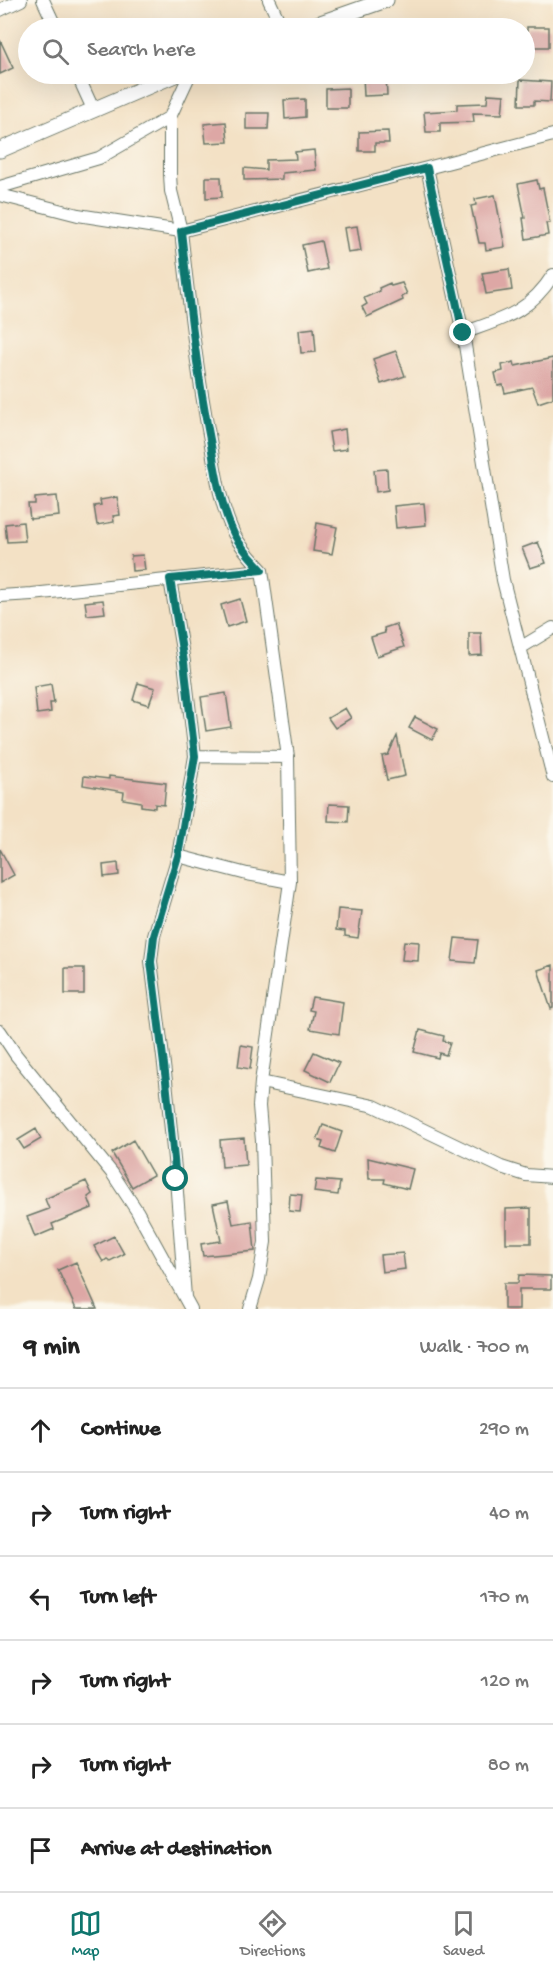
<!DOCTYPE html>
<meta charset="utf-8">
<style>
body{margin:0;font-family:"Gochi Hand",sans-serif;background:#f2f2f2;color:#222}
.stop{position:absolute;width:18px;height:18px;margin:-14px;border:4px solid #0f766e;border-radius:50%;background:#fff}
.stop.end{background:#0f766e;border-color:#fff;box-shadow:0 2px 6px #0008}
.list{margin:0;padding:0;list-style:none}
h2{display:flex;justify-content:space-between;align-items:center;height:78px;margin:0;padding:0 24px;font-size:26px}
h2 small{font-size:20px;font-weight:400;color:#767676}
.list li{display:grid;grid-template-columns:39px 1fr auto;gap:18px;align-items:center;box-sizing:border-box;height:84px;padding:0 24px;border-top:2px solid #e0e0e0}
.list b{display:block;font-size:22px;white-space:nowrap}
.list em{font-size:20px;font-style:normal;color:#767676}
.icon{flex:none;width:33px;height:33px;fill:none;stroke:currentColor;stroke-width:2;stroke-linecap:round;stroke-linejoin:round}
.map{position:relative;flex:none;width:553px;height:1309px;overflow:hidden}
.search{position:absolute;background:#fff;box-shadow:0 6px 24px #0002;left:18px;right:18px;top:18px;height:66px;display:flex;align-items:center;gap:15px;box-sizing:border-box;padding:0 21px;border-radius:33px;color:#767676;font-size:22px}
.sheet{height:582px;background:#fff}
nav{display:flex;justify-content:space-around;align-items:center;box-sizing:border-box;height:84px;border-top:2px solid #e0e0e0;background:#fff;font-size:16px;color:#767676}
nav a{display:grid;justify-items:center;gap:3px}
nav .on{color:#0f766e}
.map>svg:first-child{display:block}
</style>
<div class="map">
<svg width="553" height="1309" viewBox="0 0 553 1309">
<rect width="100%" height="100%" fill="#fbf7ec"/>
<filter id="ink" filterUnits="userSpaceOnUse"><feTurbulence type="fractalNoise" baseFrequency=".0167" numOctaves="2"/><feDisplacementMap in="SourceGraphic" scale="12" xChannelSelector="R" yChannelSelector="G"/><feConvolveMatrix kernelMatrix="1 2 1 2 8 2 1 2 1" color-interpolation-filters="sRGB"/></filter>
<filter id="wash" filterUnits="userSpaceOnUse"><feTurbulence type="fractalNoise" baseFrequency=".008" numOctaves="4" result="noise"/><feDisplacementMap in="SourceGraphic" scale="24" xChannelSelector="R" yChannelSelector="G"/><feGaussianBlur stdDeviation="1.35" result="paint"/><feColorMatrix in="noise" values="0 0 0 0 0 0 0 0 0 0 0 0 0 0 0 0 0 1.4 0 .05"/><feComposite in="paint" operator="in"/></filter>
<g filter="url(#wash)">
<rect width="100%" height="100%" fill="#f3e1c5"/>
<g id="blocks">
<path fill="#dda7a5" d="M527 27H549V47H527Z
M0 40 13 68 0 74Z
M386 74 387 95 364 96 363 75Z
M520 80 551 82 550 102 534 101V105H519Z
M348 88V108H326V89Z
M488 94 504 95 502 114 473 113 474 122 440 123V132H426L424 112 457 110V104L487 103Z
M305 99V117L285 119 284 100Z
M246 113H269L268 129H246Z
M226 122 228 142 206 143 204 124Z
M388 131 389 143H375V151H359V132Z
M314 150 316 170 282 173V179L244 180V168L266 170V160L296 159 295 152Z
M206 177H221L222 197 206 198Z
M537 180 539 189 543 188 550 223H546L548 235 526 239 523 218H525L518 184Z
M495 195 505 247 486 250 485 243H479L471 206 476 205 475 199Z
M357 226 361 251 348 253 344 228Z
M321 241 327 269 308 273 302 245Z
M509 269 512 290 486 294 482 273Z
M390 283 391 286 402 283 407 294 402 297 403 300 367 317 362 307 367 304 364 298 380 291 379 288Z
M314 328 316 352 301 353 299 330Z
M396 351 405 376 381 384 373 359Z
M553 358V398L538 403 532 387 505 393 503 385 498 386 495 373 503 371 502 365 514 362 515 366Z
M345 429 347 449 332 451 329 432Z
M387 469 388 490 376 492 374 470Z
M57 496 59 516 30 519 28 504H35V498Z
M117 497 120 515 113 516 114 522 97 525 94 506 101 505 100 500Z
M424 503 426 525 396 528 394 506Z
M23 522 25 541 7 542 5 524Z
M317 523 337 527 332 554 313 551Z
M538 542 546 563 530 568 522 548Z
M143 555 145 570 132 571 131 556Z
M240 599 246 621 227 627 221 605Z
M103 600 105 613 87 615 85 602Z
M396 624 404 647 377 656 371 637 385 633 384 628Z
M469 633H481L482 655 469 656Z
M138 683 155 688 149 705 133 700Z
M51 684 54 703H50L51 712 37 714 34 687Z
M226 693 231 727 206 731 201 697Z
M345 708 351 718 335 728 328 718Z
M415 717 438 729 432 740 409 728Z
M397 736 405 776 387 780 382 756 388 755Z
M84 776 109 779V776L166 783 164 805 155 804V808L141 806V802L123 799 124 792 83 785Z
M329 804 349 805 348 822 328 821Z
M0 849 14 875 0 883Z
M118 863 119 875 104 877 103 865Z
M338 909 362 911 358 938 345 936V931L336 930Z
M455 938 478 940 475 963 452 961Z
M404 941 419 942 418 961 402 960Z
M553 965V1008L551 1009 538 970Z
M65 968H84V994H65Z
M312 997 343 1002 339 1034 310 1029 314 1011 309 1010Z
M420 1030 444 1036 443 1041 450 1043 446 1055 439 1053 438 1058 414 1052Z
M241 1045 253 1047 250 1069 238 1067Z
M314 1052 339 1063 330 1082 305 1070Z
M323 1125 342 1132 335 1153 321 1148 323 1142 317 1140Z
M36 1129 41 1139 24 1149 18 1140Z
M244 1138 246 1165 222 1167 220 1140Z
M133 1140 153 1175 132 1187 112 1153Z
M368 1158 413 1169 408 1189 384 1183 385 1179H369Z
M316 1180 340 1182 338 1195 314 1192Z
M86 1181 92 1194 88 1197 92 1208 52 1224 54 1229 35 1237 27 1217 49 1209 45 1199Z
M290 1194 302 1195 300 1212 289 1211Z
M228 1201 233 1224 252 1221 255 1251 203 1256 201 1244 221 1241 213 1204Z
M531 1208V1243H506V1209Z
M114 1236 124 1254 110 1261 107 1259 103 1262 94 1246Z
M403 1253 405 1269 382 1272 380 1255Z
M76 1262 97 1309H76L58 1270Z
M519 1275 551 1276V1289H519V1309H504V1283H518Z"/>
</g>
</g>
<g filter="url(#ink)">
<use href="#blocks" fill-opacity="0" stroke="#697667" stroke-width="1.5"/>
<g fill="none" stroke-linecap="round" stroke-linejoin="round">
<defs>
<path id="minor" d="M43 0 56 28
M269 0 282 28
M0 10 21 0
M77 74 93 109
M190 74 170 117V174L171 191 181 231 427 168
M553 135 427 168 463 333 503 580 553 777
M0 187 99 158 170 117
M0 195 78 215 181 231C189 303 197 374 211 445 216 475 221 507 234 534 241 548 252 559 262 570L288 757 290 882
M463 333C502 319 529 313 553 275
M170 579 184 662 195 756 178 856 154 936 151 961 166 1081 176 1179 185 1297
M0 596 32 594 262 570
M520 648 553 628
M195 756 288 757
M178 856 247 874 290 882 261 1082 259 1106 262 1141 265 1242 259 1279 250 1309
M0 1031 16 1055 112 1173 137 1211 191 1309
M261 1082 374 1106 501 1167 526 1175 553 1177"/>
<path id="tertiary" d="M306 28 386 0
M0 150 177 74"/>
</defs>
<use href="#minor" stroke="#697667" stroke-width="14"/>
<use href="#tertiary" stroke="#697667" stroke-width="17"/>
<use href="#minor" stroke="#fff" stroke-width="12"/>
<use href="#tertiary" stroke="#fff" stroke-width="15"/>
</g>
</g>
<g fill="none" stroke-linecap="round" stroke-linejoin="round" filter="url(#ink)">
<path stroke="#0f766e" stroke-width="8" d="M176 1179 166 1081 151 962 154 936 178 856 195 756 184 662 170 579 262 570C252 559 241 548 234 534 221 507 216 475 211 445 197 374 189 303 181 231L427 168 463 333"/>
</g>
</svg>
<div class="stop" style="left:176px;top:1179px"></div>
<div class="stop end" style="left:463px;top:333px"></div>
<div class="search"><svg class="icon" aria-label="search" viewBox="0 0 24 24"><circle cx="10" cy="10" r="6"/><path d="M15 15l6 6"/></svg>Search here</div>
</div>
<section class="sheet">
<h2>9 min<small>Walk · 700 m</small></h2>
<ul class="list">
<li><svg class="icon" aria-label="ahead" viewBox="0 0 24 24"><path d="M12 20V5M6 11l6-6 6 6"/></svg><div><b>Continue</b></div><em>290 m</em></li>
<li><svg class="icon" aria-label="right" viewBox="0 0 24 24"><path d="M7 20v-9h11M14 6l5 5-5 5"/></svg><div><b>Turn right</b></div><em>40 m</em></li>
<li><svg class="icon" aria-label="left" viewBox="0 0 24 24"><path d="M17 20v-9H6M10 6l-5 5 5 5"/></svg><div><b>Turn left</b></div><em>170 m</em></li>
<li><svg class="icon" aria-label="right" viewBox="0 0 24 24"><path d="M7 20v-9h11M14 6l5 5-5 5"/></svg><div><b>Turn right</b></div><em>120 m</em></li>
<li><svg class="icon" aria-label="right" viewBox="0 0 24 24"><path d="M7 20v-9h11M14 6l5 5-5 5"/></svg><div><b>Turn right</b></div><em>80 m</em></li>
<li><svg class="icon" aria-label="arrive" viewBox="0 0 24 24"><path d="M6 21V4h12l-3 4 3 4H6"/></svg><div><b>Arrive at destination</b></div></li>
</ul>
</section>
<nav>
<a class="on"><svg class="icon" aria-label="map" viewBox="0 0 24 24"><path d="M3 6l6-2 6 2 6-2v14l-6 2-6-2-6 2zM9 4v14M15 6v14"/></svg>Map</a>
<a><svg class="icon" aria-label="directions" viewBox="0 0 24 24"><path d="M12 3l9 9-9 9-9-9zM9 14v-3h6M13 9l2 2-2 2"/></svg>Directions</a>
<a><svg class="icon" aria-label="saved" viewBox="0 0 24 24"><path d="M7 4h10v16l-5-4-5 4z"/></svg>Saved</a>
</nav>
